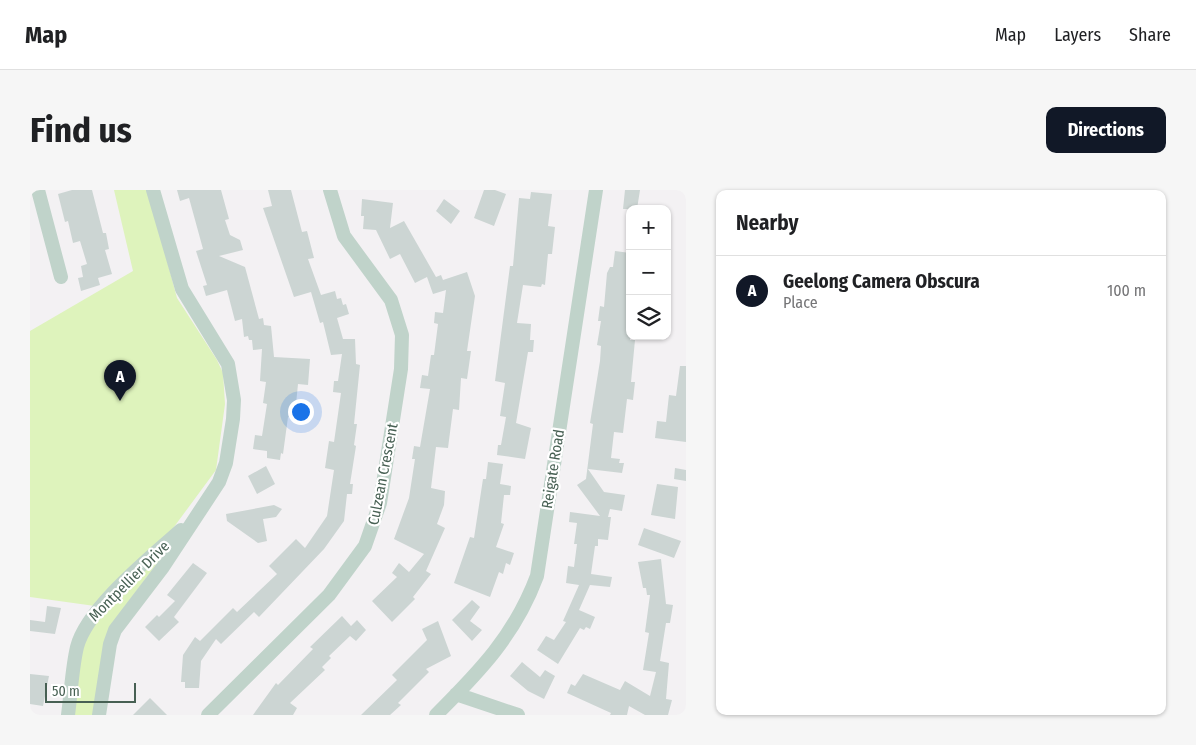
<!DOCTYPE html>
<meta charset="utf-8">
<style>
body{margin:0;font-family:"Fira Sans Condensed",sans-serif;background:#f6f6f6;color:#202124}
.controls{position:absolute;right:15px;top:15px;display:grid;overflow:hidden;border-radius:10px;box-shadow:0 1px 4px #0004}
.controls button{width:45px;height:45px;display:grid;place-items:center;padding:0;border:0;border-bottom:1px solid #e0e0e0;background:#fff;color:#202124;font:25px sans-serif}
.scale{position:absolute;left:15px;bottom:12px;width:91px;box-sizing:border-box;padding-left:5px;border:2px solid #476053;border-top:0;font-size:14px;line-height:18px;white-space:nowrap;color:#476053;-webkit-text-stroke:4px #fff;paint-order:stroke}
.you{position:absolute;left:270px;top:221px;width:18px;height:18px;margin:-12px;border:4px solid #fff;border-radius:50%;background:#1a73e8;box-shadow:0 0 0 8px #1a73e833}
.badge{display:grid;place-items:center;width:32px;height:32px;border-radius:50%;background:#111827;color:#fff;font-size:16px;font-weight:700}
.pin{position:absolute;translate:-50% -41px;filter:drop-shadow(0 1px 2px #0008)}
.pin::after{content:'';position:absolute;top:26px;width:18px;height:15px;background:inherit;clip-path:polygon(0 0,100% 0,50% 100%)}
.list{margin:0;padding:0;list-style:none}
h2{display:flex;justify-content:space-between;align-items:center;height:65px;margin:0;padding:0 20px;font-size:21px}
h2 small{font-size:16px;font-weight:400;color:#757577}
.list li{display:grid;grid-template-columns:32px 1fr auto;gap:15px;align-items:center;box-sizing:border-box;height:70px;padding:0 20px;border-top:1px solid #e0e0e0}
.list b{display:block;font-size:19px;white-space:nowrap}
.list p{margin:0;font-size:16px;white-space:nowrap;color:#757577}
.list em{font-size:16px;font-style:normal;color:#757577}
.icon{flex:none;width:28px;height:28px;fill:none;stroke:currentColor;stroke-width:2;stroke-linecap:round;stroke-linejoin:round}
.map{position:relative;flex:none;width:656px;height:525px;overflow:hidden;border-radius:10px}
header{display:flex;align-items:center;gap:30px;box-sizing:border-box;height:70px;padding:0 25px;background:#fff;border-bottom:1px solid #e0e0e0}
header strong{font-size:24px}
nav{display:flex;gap:28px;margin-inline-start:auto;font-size:18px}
.intro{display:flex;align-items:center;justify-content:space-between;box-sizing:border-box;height:120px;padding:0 30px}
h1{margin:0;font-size:35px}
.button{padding:12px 22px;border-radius:10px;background:#111827;color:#fff;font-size:18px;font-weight:700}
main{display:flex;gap:30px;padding:0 30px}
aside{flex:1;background:#fff;border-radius:10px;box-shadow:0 1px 4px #0004}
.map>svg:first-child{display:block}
</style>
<header>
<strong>Map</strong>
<nav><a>Map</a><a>Layers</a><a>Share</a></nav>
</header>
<div class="intro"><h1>Find us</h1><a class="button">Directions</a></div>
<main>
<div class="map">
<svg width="656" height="525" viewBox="0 0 656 525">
<rect width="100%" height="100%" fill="#f3f1f3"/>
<path fill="#def3bc" d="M84 0H118L147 108 187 170 193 183 195 214 186 280 141 341 65 416 0 407V141L103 81Z
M138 359 87 427 64 525H43C46 503 46 478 53 456 63 419 110 384 138 359Z"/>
<path fill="#ccd5d3" d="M42 0H62L73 43H76L79 59 75 60 82 84 68 88 70 95 51 101 48 88 53 87 51 76 57 74 50 51 43 53 38 31 35 32 28 4Z
M147 0H191L199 29 195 30 200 45 210 50 213 60 189 66 215 77 229 129 233 128 234 135 241 136 244 167 280 169 278 195 268 194 266 214 262 228 258 227 253 264 251 263 250 270 237 268V261L223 259 225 245 232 246 237 214 233 213 236 192 230 191 232 159 223 160 222 150H219L218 146 214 147 212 129 205 131 197 100 176 106 173 96 177 95 166 61 173 59 159 8 150 11Z
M238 0H261L272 42 277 41 284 68 278 69 291 105 305 101 307 109 311 108 313 115 316 114 319 124 307 128 313 149H325L326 174 330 175 324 234H327L324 255 326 256 320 294H323L322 304H317L314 331 294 359 229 427 224 422 191 454 186 449 171 471 169 498H155V492H151L153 465 165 447 170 451 203 418 207 422 247 384 239 376 266 349 275 358 297 326 304 280 295 278 299 251 304 252 311 203 303 202 304 191H308L312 164 301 165 293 132 290 133 281 102 264 107 233 18 242 16Z
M454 0H465L476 4 464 36 444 28Z
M595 0H610L607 19H593Z
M501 2 522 4 518 36 525 37 522 64H518L515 95 512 94 511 97 493 95 487 133 501 134 500 150H504L503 162H498L486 233 501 238 495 269 467 265 468 255H471L476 227 470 226 475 193 465 191 480 76H483L489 8 500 9Z
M332 9 363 13 360 38 374 31 406 87 411 85 413 90 437 82 445 106 437 161H441L437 189 431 188 429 220 423 219 418 258 406 257 401 298 415 301 414 315 407 334 415 338 396 381 401 384 383 407 385 409 362 432 342 411 367 387 362 383 369 373 379 382 394 364 364 349 379 308 385 269H382L384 256 390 257 400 199 390 198 392 185 398 186 401 165H404L408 134 404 133 405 122 413 123 416 100 403 104 397 87 385 93 370 64 360 69 346 40 333 39 334 26H331Z
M414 9 430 21 421 34 406 21Z
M585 61 600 63V150H605L601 192H605L603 210 597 209 593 243 584 242 581 268 590 269 589 273H594L592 283 558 279 574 302 595 305 592 321 580 319 578 327H581L578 350 568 349V356H565L561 384 582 387 580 397 560 395 549 420 565 427 560 439 556 437 554 440 550 438 528 474 507 460 516 446 524 450 536 432 533 431 549 395 536 393 538 376 544 377 547 354H544L547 333 539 332 540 322 570 326 547 295 556 289 563 234 560 233 570 171 571 156 567 155 571 131H568L570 116 574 117 577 83 580 77H583Z
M650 176H656V252L625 248 627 231 636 232 639 205 646 206Z
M458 272 473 274 470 294 481 296 480 305H474L471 333 474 334 466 357 484 363 480 375 476 373 473 384 469 382 460 407 424 393 440 347 444 348 453 289H456Z
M236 276 245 294 227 304 218 286Z
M645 278 656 280V291L644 289Z
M627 294 648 297 645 329 621 325Z
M244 315 252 319 246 327 233 329 237 351 228 353 197 331 196 324Z
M614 338 651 351 644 368 608 355Z
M631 369 636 414 643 415 640 433H636L630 471 639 473 636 509 642 510 638 525H615L599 516 597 525H580L581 523 537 503 541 494 545 496 553 484 590 500 595 491 620 506 626 482 613 480 619 443 615 442 620 405H617L616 398H613L608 372Z
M163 373 177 383 144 427 149 432 129 451 115 437 127 425 129 427 145 411 137 405Z
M442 410 450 417 440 431 452 440 442 451 422 430Z
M17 416 31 418 25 444 0 441V430L15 432Z
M312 426 321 436 327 430 336 440 326 451 320 446 299 466 301 468 292 477 295 480 260 513 267 518 263 525H223L246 493 248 495 283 459 280 457Z
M408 431 421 466 396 479 399 482 368 513 371 515 360 525H331L367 490 362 485 397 450 392 439Z
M492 472 510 487 515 480 525 486 514 509 498 501 480 486Z
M0 484 19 486 13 516 0 514Z
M120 508 137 525H103Z"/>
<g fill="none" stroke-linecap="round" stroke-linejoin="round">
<path stroke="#c0d3ca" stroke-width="14" d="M8 0 31 87
M426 504 488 525
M38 525C41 503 42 478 47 457 57 418 121 367 151 340
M69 525 80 454 85 440 133 377 189 292 196 273 203 229 204 210 198 174 152 99 123 0
M178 525 299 405 335 356 350 313 371 179 372 145 361 110 314 46 300 0
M406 525C450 481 485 445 507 386L566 0"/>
</g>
<g text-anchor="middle" stroke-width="4.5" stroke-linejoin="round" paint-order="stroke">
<g font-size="15" fill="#476053" stroke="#fff">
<text transform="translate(523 279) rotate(-81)" y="5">Reigate Road</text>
<text transform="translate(353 284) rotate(-79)" y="5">Culzean Crescent</text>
<text transform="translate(99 391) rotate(-45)" y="5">Montpellier Drive</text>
</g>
</g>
</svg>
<div class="controls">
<button>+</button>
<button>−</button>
<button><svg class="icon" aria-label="layers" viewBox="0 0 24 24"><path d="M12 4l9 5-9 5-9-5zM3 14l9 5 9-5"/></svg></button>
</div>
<div class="scale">50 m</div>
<div class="you"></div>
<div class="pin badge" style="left:90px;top:211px">A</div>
</div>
<aside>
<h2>Nearby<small></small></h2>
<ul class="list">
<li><span class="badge">A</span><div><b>Geelong Camera Obscura</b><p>Place</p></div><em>100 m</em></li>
</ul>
</aside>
</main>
